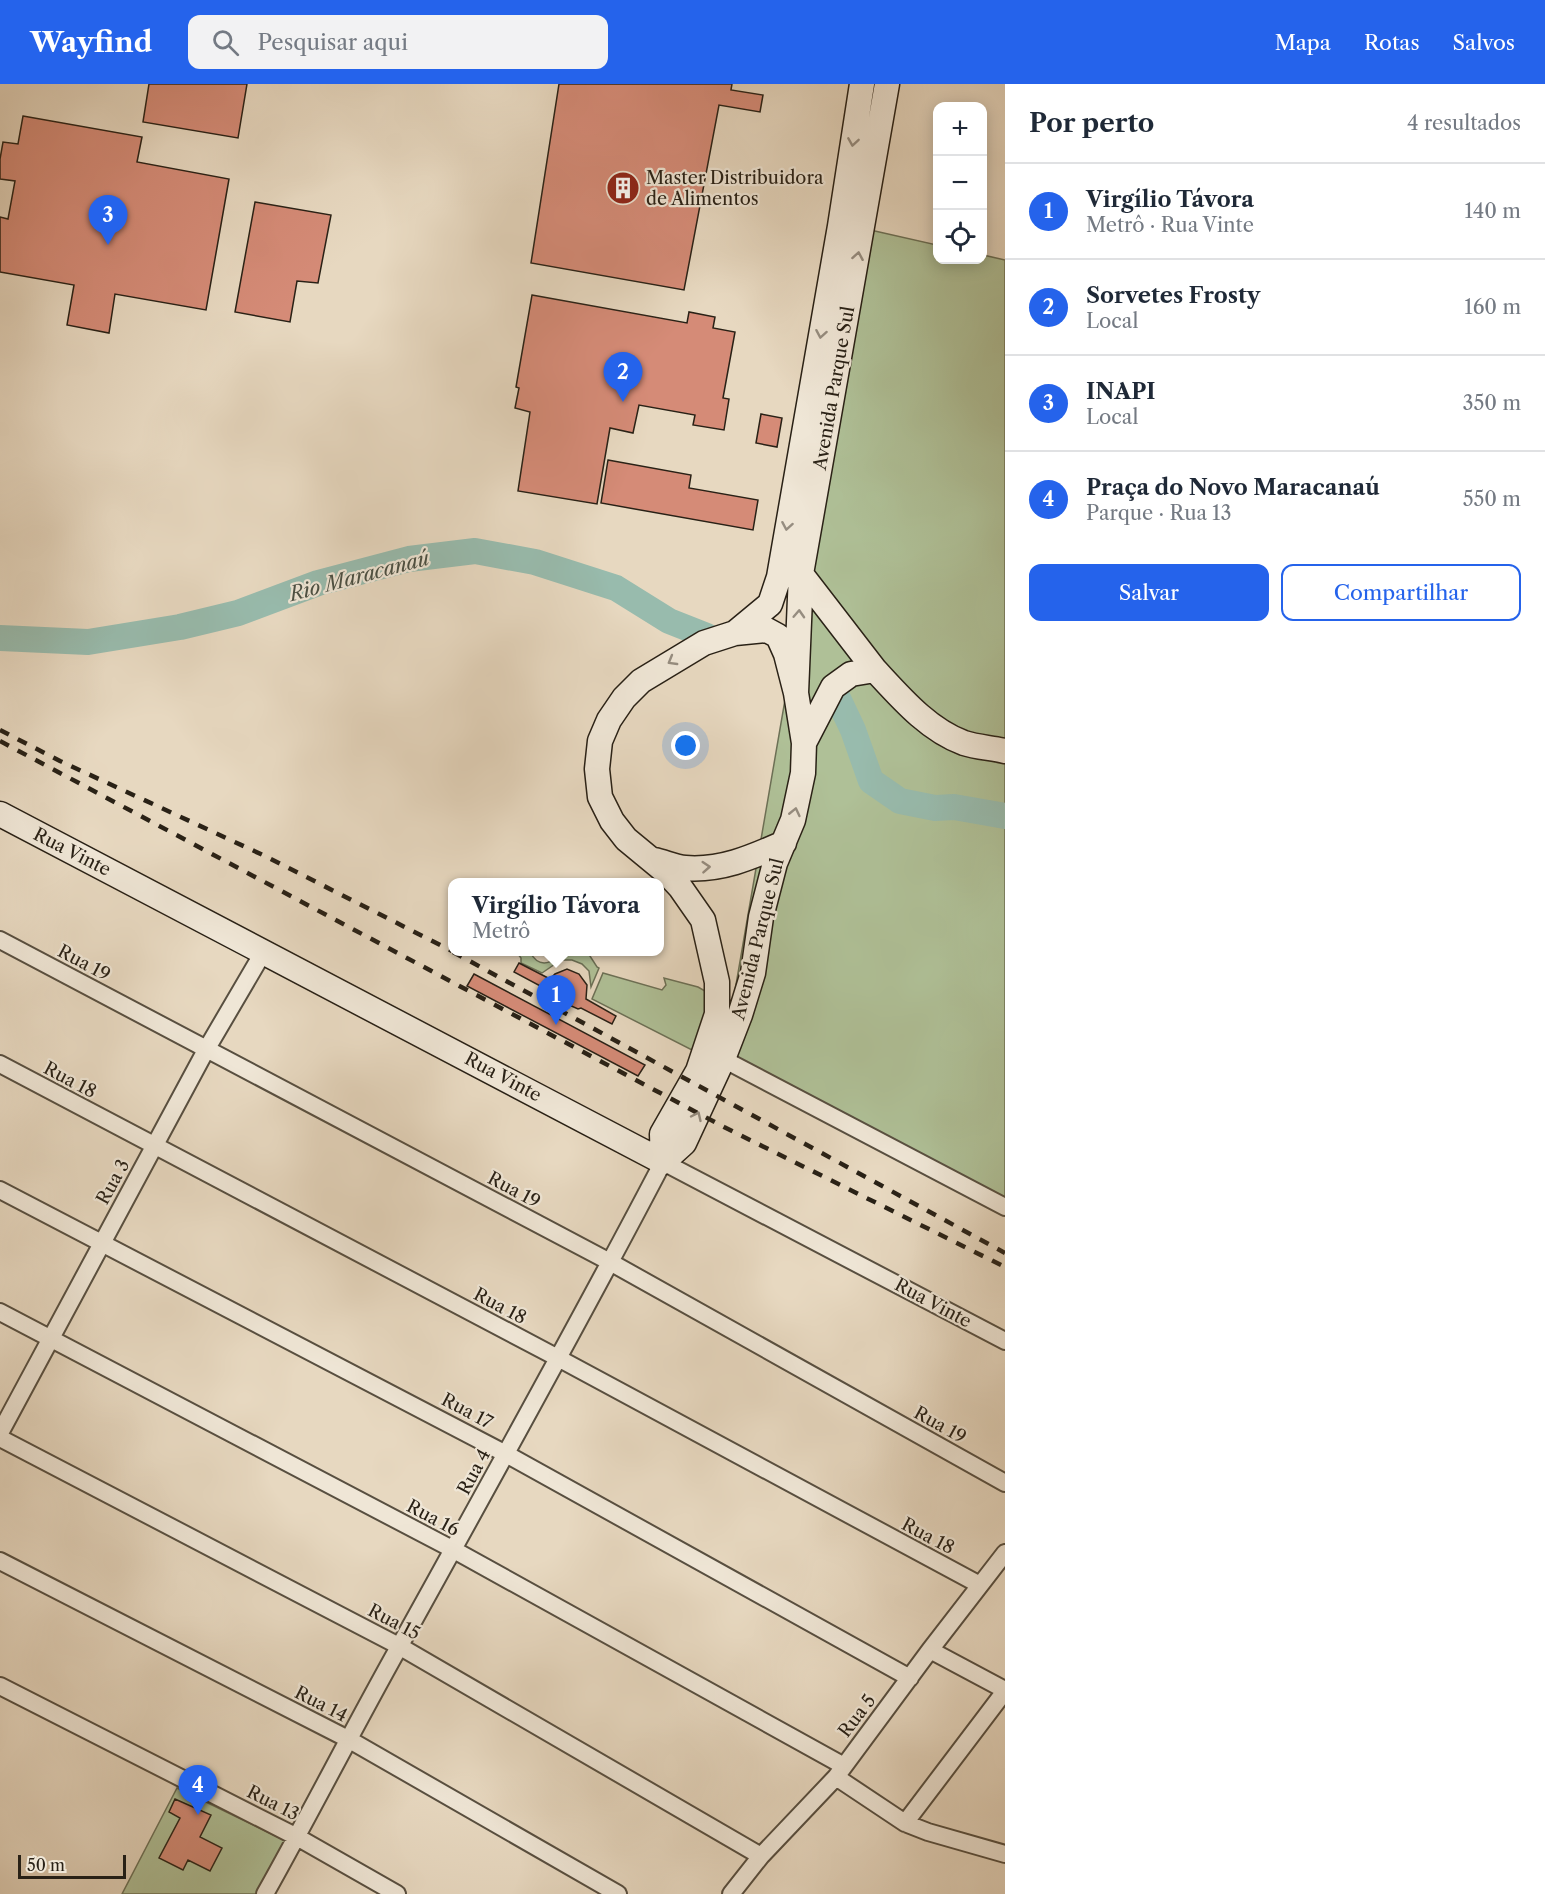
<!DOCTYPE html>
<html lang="pt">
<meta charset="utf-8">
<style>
body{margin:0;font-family:"Libre Caslon Text",serif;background:#f2f2f3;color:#1f2937}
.controls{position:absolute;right:18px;top:18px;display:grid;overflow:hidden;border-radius:12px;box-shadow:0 3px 15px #0003}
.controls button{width:54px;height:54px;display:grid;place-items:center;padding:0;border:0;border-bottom:2px solid #e0e1e3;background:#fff;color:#1f2937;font:30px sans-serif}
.scale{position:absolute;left:18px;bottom:15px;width:108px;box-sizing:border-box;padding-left:6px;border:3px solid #292116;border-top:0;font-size:16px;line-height:21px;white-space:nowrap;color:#292116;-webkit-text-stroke:4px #efe6d6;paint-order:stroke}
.you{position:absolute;left:686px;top:662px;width:21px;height:21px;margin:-15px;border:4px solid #fff;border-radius:50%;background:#1a73e8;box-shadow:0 0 0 9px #1a73e833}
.badge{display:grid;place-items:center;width:39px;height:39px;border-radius:50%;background:#2563eb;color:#fff;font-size:20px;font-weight:700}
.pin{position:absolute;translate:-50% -50px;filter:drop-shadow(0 2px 3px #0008)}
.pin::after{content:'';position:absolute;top:32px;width:21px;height:18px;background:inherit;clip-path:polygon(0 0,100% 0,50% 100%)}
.popup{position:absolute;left:448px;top:794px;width:216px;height:78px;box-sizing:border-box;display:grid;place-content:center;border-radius:12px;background:#fff;filter:drop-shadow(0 2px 4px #0005);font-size:20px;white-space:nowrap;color:#747a83}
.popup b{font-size:22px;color:#1f2937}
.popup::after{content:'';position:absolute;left:50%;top:100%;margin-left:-12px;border:12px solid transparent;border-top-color:#fff}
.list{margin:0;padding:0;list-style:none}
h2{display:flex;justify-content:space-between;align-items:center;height:78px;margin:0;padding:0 24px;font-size:26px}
h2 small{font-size:20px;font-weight:400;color:#747a83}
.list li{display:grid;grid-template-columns:39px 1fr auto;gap:18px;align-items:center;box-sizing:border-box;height:96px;padding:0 24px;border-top:2px solid #e0e1e3}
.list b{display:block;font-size:22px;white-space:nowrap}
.list p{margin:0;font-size:20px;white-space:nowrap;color:#747a83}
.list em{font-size:20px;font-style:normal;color:#747a83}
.actions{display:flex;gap:12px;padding:18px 24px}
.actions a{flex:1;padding:14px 0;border:2px solid #2563eb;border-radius:12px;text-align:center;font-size:21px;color:#2563eb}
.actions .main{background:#2563eb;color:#fff}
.icon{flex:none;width:33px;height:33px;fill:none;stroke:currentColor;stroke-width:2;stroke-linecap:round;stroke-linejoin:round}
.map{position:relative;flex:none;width:1005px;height:1810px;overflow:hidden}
header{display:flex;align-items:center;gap:36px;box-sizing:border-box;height:84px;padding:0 30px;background:#2563eb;color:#fff}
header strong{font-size:28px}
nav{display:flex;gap:33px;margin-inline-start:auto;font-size:21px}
.search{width:420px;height:54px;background:#f2f2f3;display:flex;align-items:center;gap:15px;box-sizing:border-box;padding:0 21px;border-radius:12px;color:#747a83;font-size:22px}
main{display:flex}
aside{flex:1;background:#fff}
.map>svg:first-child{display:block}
</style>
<header>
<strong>Wayfind</strong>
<div class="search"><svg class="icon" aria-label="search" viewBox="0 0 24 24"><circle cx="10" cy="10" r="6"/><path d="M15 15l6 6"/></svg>Pesquisar aqui</div>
<nav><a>Mapa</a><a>Rotas</a><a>Salvos</a></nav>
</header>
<main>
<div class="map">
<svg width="1005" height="1810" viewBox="0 0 1005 1810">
<rect width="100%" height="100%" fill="#e7d8c0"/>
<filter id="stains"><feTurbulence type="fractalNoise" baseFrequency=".00333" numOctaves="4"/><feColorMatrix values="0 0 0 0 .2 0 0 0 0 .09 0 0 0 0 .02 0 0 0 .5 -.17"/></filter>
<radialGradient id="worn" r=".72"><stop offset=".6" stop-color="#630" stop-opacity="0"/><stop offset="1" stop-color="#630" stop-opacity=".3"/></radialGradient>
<path fill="#afc097" stroke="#6c7056" stroke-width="1.5" d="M866 145 937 161 938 176H982L983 171 1005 176V1123L719 971 732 924Z
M520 868H530C542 891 558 871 573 868 578 866 584 868 588 869L597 883 599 884 591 903 589 887 582 880 572 876H561L542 889 521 879V874L518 870Z
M603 889 662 906 666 901 664 894 698 903 705 907 706 915V938L692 966 592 915Z
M177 1704 288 1758 258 1810H122Z"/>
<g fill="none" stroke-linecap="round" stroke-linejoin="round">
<path stroke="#98bbad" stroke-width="26" d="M0 554 88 558 180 543 238 529 318 499 409 475 475 467 535 478 616 504 669 537 707 552
M835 608 853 646 871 697 900 717 935 724 954 723 1005 732"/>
</g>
<path fill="#d58b77" stroke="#292116" stroke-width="1.5" d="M149 0H247L238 54 143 38Z
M559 0H732L731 6 763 11 760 28 719 21 684 206 531 179Z
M23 32 142 53 137 78 229 95 206 226 115 210 109 249 67 241 74 201 0 188V133L8 135 15 97 0 95V75L3 58 18 60Z
M255 118 331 131 318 199 297 197 290 238 235 228Z
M532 211 687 239 689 228 715 233 713 244 735 248 723 314 729 315 724 346 693 341 695 331 639 321 633 349 610 344 597 420 518 407 530 328 515 324 519 304 516 303Z
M761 330 782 334 777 363 756 359Z
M608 376 691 391 689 404 758 416 753 446 601 419Z
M519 879 550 895 555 890 567 885 579 890 587 901 586 915 616 932 612 940 581 924 578 925 567 920 564 927 553 921 557 913 547 908 546 905 514 888Z
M474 890 645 981 638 992 467 902Z
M175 1715 211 1731 200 1753 222 1764 210 1787 188 1776 183 1786 159 1774 180 1734 169 1728Z"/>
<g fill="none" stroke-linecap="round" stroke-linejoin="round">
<defs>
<path id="street" d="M0 856 610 1178 1005 1399
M723 975 1005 1123
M0 980 558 1274 980 1501
M0 1106 506 1370 910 1594
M0 1228 454 1466 844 1682
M0 1349 206 966 264 867
M0 1354 399 1562 761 1772
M0 1477 348 1655 618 1810
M930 1566 1005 1606
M0 1602 297 1753 397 1810
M836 1693 905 1739 928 1748 1005 1770
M905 1739 1005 1607
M265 1810C311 1728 353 1645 399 1563 488 1402 578 1241 663 1078L1005 1257
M731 1810 761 1772 836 1693 930 1566 1005 1469"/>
<path id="secondary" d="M801 490 875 586
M796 609 801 490 887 0
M804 659 833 603 851 590 875 586C900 613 928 646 964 659 976 663 992 664 1005 667
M0 730 663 1078
M654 776C664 778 675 783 685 784 721 787 752 773 784 759
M663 1078 662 1050 698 987 717 930V898L703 836 680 803 666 788 626 755 612 737 600 713 597 685 600 657 609 636 624 614 641 597 704 559 735 549 770 520 779 493 840 142 862 0
M663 1078 684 1059 723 975 740 931 753 889 761 833 775 779 793 736 803 689 804 659 796 609 786 570 778 552 767 546 735 549"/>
</defs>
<use href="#street" stroke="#584f40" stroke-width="20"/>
<use href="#secondary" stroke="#292116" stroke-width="27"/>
<use href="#street" stroke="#efe6d6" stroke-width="16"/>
<use href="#secondary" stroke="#efe6d6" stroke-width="24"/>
<path stroke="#292116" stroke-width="4.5" stroke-dasharray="10 10" stroke-linecap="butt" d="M0 646 60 677 265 772 452 867
M0 657 724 1043 1005 1183
M453 868 1005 1169"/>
</g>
<defs><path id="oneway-chevron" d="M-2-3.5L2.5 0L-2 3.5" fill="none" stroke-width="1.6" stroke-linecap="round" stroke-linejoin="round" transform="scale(1.5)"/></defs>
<g stroke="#968d80">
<use href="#oneway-chevron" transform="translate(853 58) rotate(99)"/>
<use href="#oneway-chevron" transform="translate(858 172) rotate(-80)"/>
<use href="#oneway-chevron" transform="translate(821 250) rotate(100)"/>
<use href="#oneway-chevron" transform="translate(787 442) rotate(100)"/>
<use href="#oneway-chevron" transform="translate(799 530) rotate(-87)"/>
<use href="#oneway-chevron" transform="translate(672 577) rotate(150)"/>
<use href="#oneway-chevron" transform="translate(795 728) rotate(-77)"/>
<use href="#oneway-chevron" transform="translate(706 783) rotate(-4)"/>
<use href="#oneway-chevron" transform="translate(697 1032) rotate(-65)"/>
</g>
<defs>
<symbol id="building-disc" viewBox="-11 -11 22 22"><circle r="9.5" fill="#8f2418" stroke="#efe6d6"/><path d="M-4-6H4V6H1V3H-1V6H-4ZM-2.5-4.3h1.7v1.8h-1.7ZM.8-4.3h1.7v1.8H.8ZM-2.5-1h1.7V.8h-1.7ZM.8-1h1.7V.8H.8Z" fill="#fff"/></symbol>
</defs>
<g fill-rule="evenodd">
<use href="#building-disc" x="604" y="85" width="38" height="38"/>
</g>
<g text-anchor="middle" stroke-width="4.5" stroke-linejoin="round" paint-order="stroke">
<g font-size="18" fill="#292116" stroke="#efe6d6" text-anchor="start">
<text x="646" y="100">Master Distribuidora<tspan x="646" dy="21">de Alimentos</tspan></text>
</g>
<g font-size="18" fill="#292116" stroke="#efe6d6">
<text transform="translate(834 304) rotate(-80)" y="6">Avenida Parque Sul</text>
<text transform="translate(72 768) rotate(27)" y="6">Rua Vinte</text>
<text transform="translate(758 855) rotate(-76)" y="6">Avenida Parque Sul</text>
<text transform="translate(84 879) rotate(28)" y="6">Rua 19</text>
<text transform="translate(503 993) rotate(28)" y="6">Rua Vinte</text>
<text transform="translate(70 996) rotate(28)" y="6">Rua 18</text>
<text transform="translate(113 1098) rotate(-61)" y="6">Rua 3</text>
<text transform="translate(514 1106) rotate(28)" y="6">Rua 19</text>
<text transform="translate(933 1219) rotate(28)" y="6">Rua Vinte</text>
<text transform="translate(500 1222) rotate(28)" y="6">Rua 18</text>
<text transform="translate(467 1327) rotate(28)" y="6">Rua 17</text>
<text transform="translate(940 1341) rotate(29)" y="6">Rua 19</text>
<text transform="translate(474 1388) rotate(-62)" y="6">Rua 4</text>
<text transform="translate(433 1434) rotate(28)" y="6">Rua 16</text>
<text transform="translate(928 1452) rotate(28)" y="6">Rua 18</text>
<text transform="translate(394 1538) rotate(28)" y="6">Rua 15</text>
<text transform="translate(321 1620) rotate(27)" y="6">Rua 14</text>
<text transform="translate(857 1632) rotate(-53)" y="6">Rua 5</text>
<text transform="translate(273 1719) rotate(27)" y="6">Rua 13</text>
</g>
<g font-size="20" font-style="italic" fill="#4a4f43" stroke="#efe6d6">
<text transform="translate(359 492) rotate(-15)" y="7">Rio Maracanaú</text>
</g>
</g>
<rect width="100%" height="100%" filter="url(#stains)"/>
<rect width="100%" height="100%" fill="url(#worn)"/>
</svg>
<div class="controls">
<button>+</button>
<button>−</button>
<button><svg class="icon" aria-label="locate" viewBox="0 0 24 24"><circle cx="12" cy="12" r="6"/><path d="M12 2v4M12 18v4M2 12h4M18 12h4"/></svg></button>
</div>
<div class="scale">50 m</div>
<div class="you"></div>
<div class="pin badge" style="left:556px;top:941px">1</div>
<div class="popup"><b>Virgílio Távora</b>Metrô</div>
<div class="pin badge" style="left:623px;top:318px">2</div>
<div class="pin badge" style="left:108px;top:161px">3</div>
<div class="pin badge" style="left:198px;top:1731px">4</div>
</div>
<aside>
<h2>Por perto<small>4 resultados</small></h2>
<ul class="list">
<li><span class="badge">1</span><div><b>Virgílio Távora</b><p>Metrô · Rua Vinte</p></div><em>140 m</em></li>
<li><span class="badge">2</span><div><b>Sorvetes Frosty</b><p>Local</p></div><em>160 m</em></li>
<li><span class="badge">3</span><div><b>INAPI</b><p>Local</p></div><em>350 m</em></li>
<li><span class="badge">4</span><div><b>Praça do Novo Maracanaú</b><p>Parque · Rua 13</p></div><em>550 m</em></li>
</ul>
<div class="actions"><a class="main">Salvar</a><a>Compartilhar</a></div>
</aside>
</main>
